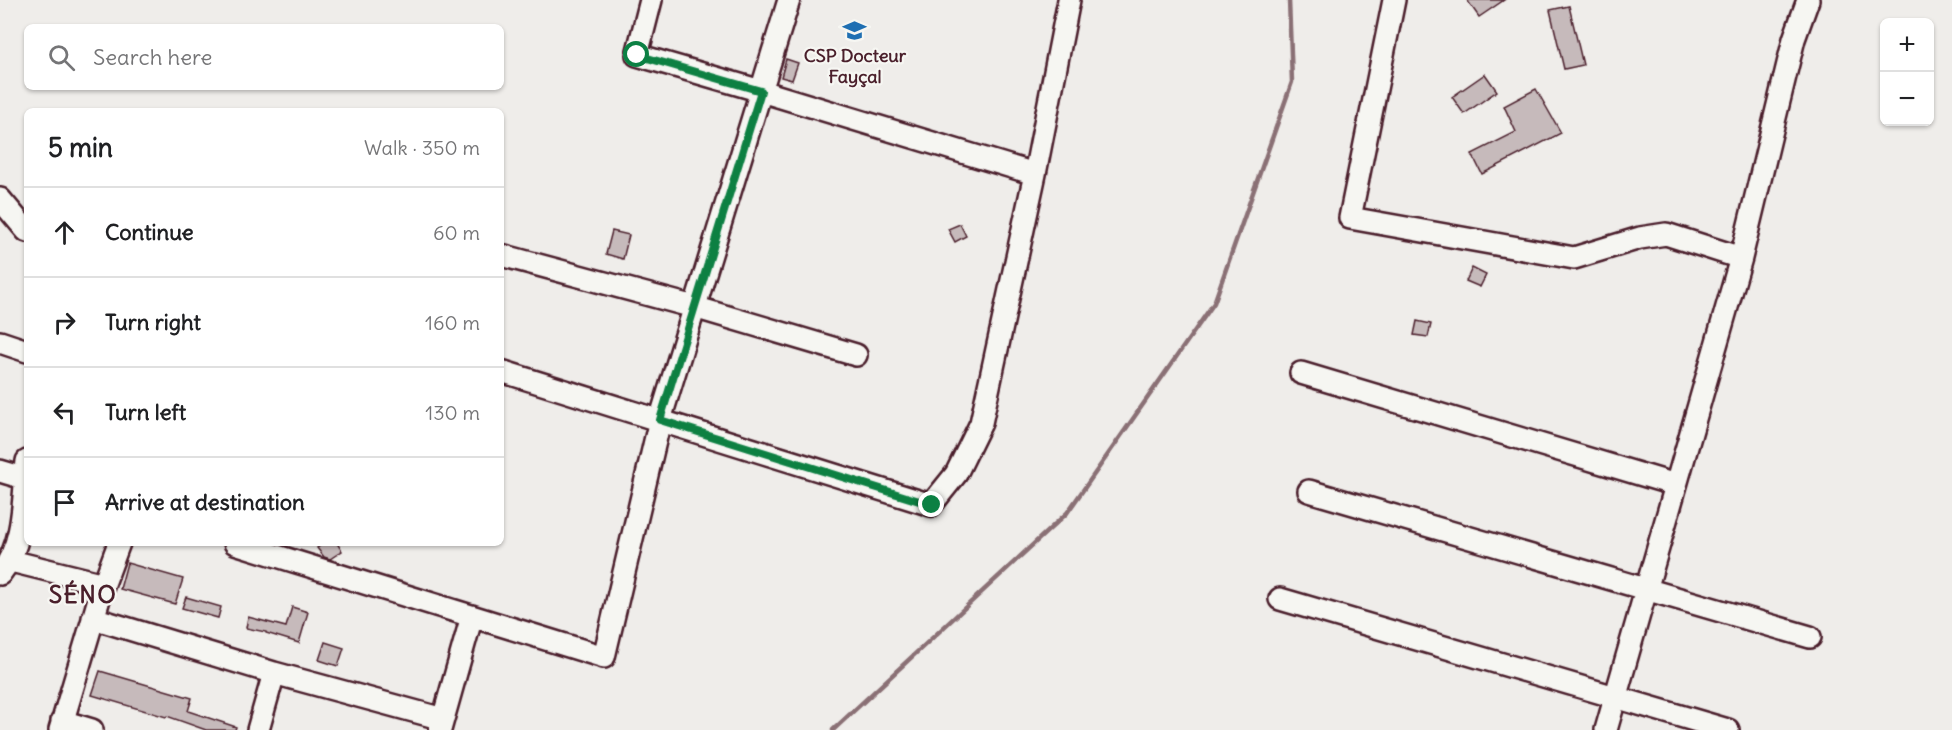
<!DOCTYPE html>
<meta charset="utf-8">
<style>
body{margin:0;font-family:Delius,sans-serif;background:#f2f2f2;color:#202124}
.controls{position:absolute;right:18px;top:18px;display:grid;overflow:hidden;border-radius:9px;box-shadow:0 2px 4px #0004}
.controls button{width:54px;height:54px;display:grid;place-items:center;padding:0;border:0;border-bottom:2px solid #e0e0e0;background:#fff;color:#202124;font:30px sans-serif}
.stop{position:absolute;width:18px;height:18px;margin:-14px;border:4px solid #0b8043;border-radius:50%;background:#fff}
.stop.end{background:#0b8043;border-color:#fff;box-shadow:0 2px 6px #0008}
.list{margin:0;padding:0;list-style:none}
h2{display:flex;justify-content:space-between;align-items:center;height:78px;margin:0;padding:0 24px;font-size:26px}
h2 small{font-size:20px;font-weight:400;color:#757577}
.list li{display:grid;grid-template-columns:39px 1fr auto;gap:18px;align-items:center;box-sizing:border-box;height:90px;padding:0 24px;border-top:2px solid #e0e0e0}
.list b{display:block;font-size:22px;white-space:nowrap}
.list em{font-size:20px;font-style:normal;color:#757577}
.icon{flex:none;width:33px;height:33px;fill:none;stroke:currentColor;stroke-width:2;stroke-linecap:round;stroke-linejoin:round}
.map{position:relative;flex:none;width:1952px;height:730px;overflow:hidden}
.search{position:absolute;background:#fff;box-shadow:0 2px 4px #0004;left:24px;top:24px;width:480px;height:66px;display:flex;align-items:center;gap:15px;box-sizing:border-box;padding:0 21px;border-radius:9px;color:#757577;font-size:22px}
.panel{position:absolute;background:#fff;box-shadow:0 2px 4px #0004;left:24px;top:108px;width:480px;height:438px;border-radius:9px}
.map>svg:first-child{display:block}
</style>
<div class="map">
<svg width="1952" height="730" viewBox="0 0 1952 730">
<rect width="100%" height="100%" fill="#efedea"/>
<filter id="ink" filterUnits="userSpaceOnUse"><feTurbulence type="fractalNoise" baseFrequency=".0167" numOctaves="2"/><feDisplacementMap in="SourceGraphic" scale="12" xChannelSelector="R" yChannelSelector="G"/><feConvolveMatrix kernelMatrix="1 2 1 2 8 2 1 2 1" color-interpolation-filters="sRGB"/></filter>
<g filter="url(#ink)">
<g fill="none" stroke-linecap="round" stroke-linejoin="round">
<path stroke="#8a6f74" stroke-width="4.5" d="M833 730 1067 513 1214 303 1292 82 1289 0"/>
</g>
<path fill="#c6babb" stroke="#4a1f2b" stroke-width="1.5" d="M1467 0H1504L1479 17Z
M1569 6 1583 65 1564 69 1550 10Z
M786 59 798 63 792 80 781 77Z
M1485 74 1497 91 1464 114 1452 97Z
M1536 89 1561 133 1482 174 1472 154 1516 132 1504 106Z
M960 224 966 236 955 242 948 229Z
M612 231 629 235 623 259 606 254Z
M1472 268 1486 275 1480 287 1466 281Z
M1417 321 1431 324 1428 337 1414 335Z
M324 543H337L342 551 330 559 324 557 317 548Z
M127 563 183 579 175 604 120 589Z
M186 597 221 607 218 618 182 608Z
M292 607 308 612 299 643 266 633V632L246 628 248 617 286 627Z
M325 642 344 648 338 666 319 660Z
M100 671 192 698 188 711 236 727 235 730H206L167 716 166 717 92 695Z"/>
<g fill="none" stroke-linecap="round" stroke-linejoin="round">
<defs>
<path id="minor" d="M651 0 637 55 761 91 1035 174
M1394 0 1350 218 1574 258 1640 238 1666 234 1741 258
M0 199 27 231
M501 255 694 307 856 355
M0 342 27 351
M501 371 931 505 956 474 981 423 1035 174 1069 0
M1301 373 1676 485
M0 471 27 479
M1309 491 1810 637
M235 543 604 657 660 420 789 0
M11 561 104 584
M0 574C25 544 23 499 27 461
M1280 599 1728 730
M93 618 274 673 443 719
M62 721 92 730
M60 730 102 589 119 543
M258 730 274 673
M440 730 472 616
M1606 730 1741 258 1794 39 1808 0"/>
</defs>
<use href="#minor" stroke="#4a1f2b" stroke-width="26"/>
<use href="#minor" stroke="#f6f6f2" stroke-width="21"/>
</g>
</g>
<g fill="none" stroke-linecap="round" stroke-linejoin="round" filter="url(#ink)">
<path stroke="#0b8043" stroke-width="8" d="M637 55 761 91 660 420 932 505"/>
</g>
<defs>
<symbol id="school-bare" viewBox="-9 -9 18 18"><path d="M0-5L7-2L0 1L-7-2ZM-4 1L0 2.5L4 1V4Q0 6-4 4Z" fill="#1f6fb2" stroke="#f6f6f2" stroke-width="2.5" paint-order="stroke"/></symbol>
</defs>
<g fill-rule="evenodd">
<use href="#school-bare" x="838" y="14" width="33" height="33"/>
</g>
<g text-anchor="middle" stroke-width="4.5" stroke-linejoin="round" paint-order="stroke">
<g font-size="18" font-weight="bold" fill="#4a1f2b" stroke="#f6f6f2">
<text x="855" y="62">CSP Docteur<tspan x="855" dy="21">Fayçal</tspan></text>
</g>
<g font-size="24" font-weight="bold" letter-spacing="1.5" fill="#4a1f2b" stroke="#f6f6f2">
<text x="83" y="603">SÉNO</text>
</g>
</g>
</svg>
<div class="controls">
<button>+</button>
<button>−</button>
</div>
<div class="stop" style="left:637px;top:55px"></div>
<div class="stop end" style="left:932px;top:505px"></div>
<div class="search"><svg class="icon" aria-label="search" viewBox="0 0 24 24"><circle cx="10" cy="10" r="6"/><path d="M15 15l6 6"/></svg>Search here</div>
<section class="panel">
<h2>5 min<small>Walk · 350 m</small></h2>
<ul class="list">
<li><svg class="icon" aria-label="ahead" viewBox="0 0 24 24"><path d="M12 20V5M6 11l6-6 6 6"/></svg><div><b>Continue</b></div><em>60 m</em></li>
<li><svg class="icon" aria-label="right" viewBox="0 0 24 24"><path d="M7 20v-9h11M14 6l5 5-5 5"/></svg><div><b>Turn right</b></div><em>160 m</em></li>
<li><svg class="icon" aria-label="left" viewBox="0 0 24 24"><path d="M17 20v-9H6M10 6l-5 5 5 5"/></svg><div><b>Turn left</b></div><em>130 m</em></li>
<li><svg class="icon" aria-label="arrive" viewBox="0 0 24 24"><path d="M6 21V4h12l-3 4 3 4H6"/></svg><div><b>Arrive at destination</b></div></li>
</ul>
</section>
</div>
